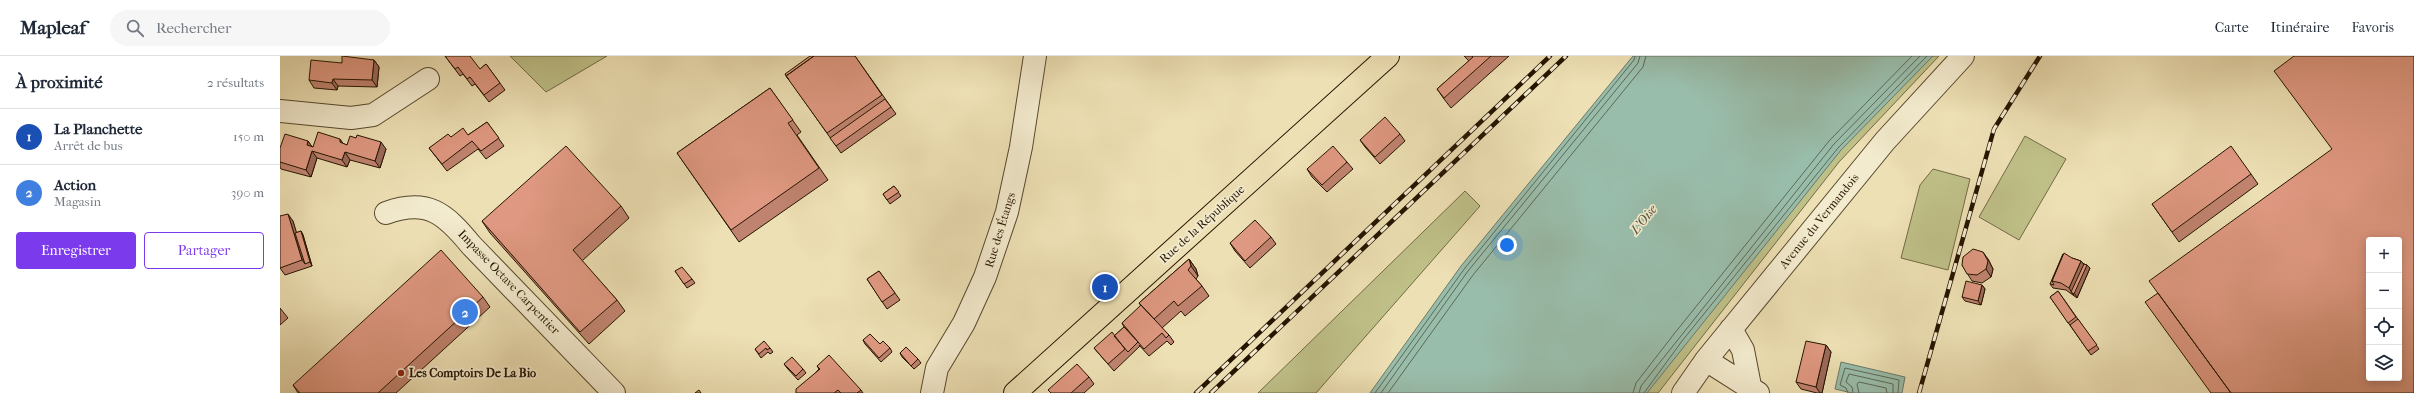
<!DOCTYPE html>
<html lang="fr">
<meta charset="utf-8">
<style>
body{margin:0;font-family:"IM FELL French Canon",serif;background:#f6f6f7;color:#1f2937}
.controls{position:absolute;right:12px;bottom:12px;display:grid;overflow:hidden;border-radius:4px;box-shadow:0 2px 10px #0003}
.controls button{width:36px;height:36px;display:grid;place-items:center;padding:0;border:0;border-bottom:1px solid #e0e1e3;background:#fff;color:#1f2937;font:20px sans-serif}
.you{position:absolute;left:1227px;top:189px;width:14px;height:14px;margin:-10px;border:3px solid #fff;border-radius:50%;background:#1a73e8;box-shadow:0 0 0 6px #1a73e833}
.badge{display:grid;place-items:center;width:26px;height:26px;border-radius:50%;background:#7c3aed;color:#fff;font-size:13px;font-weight:700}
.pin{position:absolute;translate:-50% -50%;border:2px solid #fff;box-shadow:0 1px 4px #0006}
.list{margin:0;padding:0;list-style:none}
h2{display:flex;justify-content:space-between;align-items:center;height:52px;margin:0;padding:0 16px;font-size:17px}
h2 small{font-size:13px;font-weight:400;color:#747a83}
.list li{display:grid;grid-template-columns:26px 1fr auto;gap:12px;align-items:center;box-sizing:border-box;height:56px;padding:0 16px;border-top:1px solid #e0e1e3}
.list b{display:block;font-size:15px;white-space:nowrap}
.list p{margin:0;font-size:13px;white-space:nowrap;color:#747a83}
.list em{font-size:13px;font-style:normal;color:#747a83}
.actions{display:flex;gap:8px;padding:12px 16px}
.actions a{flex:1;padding:9px 0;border:1px solid #7c3aed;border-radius:4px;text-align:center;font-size:14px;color:#7c3aed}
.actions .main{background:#7c3aed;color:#fff}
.icon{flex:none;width:22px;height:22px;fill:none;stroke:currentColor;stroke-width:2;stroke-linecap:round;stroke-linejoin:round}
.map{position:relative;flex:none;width:2134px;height:337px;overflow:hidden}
header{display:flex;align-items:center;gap:24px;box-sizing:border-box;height:56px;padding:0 20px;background:#fff;border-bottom:1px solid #e0e1e3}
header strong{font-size:19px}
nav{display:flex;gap:22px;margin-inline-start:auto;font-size:14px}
.search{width:280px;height:36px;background:#f6f6f7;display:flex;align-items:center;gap:10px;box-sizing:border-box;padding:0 14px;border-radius:22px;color:#747a83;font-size:15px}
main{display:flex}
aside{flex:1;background:#fff}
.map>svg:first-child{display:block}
</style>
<header>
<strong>Mapleaf</strong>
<div class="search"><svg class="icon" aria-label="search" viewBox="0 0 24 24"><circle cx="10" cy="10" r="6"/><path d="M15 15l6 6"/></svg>Rechercher</div>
<nav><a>Carte</a><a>Itinéraire</a><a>Favoris</a></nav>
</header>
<main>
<aside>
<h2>À proximité<small>2 résultats</small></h2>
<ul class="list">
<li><span class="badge" style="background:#1a4fb4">1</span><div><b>La Planchette</b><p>Arrêt de bus</p></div><em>150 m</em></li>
<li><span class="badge" style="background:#3f7fe0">2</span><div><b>Action</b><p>Magasin</p></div><em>390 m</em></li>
</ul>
<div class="actions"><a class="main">Enregistrer</a><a>Partager</a></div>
</aside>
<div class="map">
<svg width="2134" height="337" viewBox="0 0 2134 337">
<rect width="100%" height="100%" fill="#ede0b4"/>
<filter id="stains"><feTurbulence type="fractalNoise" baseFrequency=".005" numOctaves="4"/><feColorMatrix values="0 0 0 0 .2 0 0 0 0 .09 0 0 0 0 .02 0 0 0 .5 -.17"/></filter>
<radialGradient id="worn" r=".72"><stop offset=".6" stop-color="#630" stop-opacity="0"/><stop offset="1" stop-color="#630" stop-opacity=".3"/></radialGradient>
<path fill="#bfc088" stroke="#726a44" d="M230 0H327L266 36Z
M1637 0H1659L1559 106 1378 337H1363Z
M1745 80 1786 103 1739 184 1699 161Z
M1653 113 1690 123 1668 214 1621 202 1640 129Z
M1185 135 1200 150 1036 337H978Z"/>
<path fill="#99bdab" stroke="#6b7967" d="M1353 0H1653L1561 94 1367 337H1090L1181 210Z
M1561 306 1625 321 1622 337H1572L1555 333Z"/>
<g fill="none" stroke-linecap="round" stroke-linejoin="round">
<path stroke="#5f6856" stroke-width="1" d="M1095 337 1185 212 1354 4 1355 0
M1101 337 1188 215 1358 7 1360 0
M1108 337 1193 219 1363 11 1366 0
M1353 337 1356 327 1394 278 1549 85 1632 0
M1359 337 1361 330 1554 88 1640 0
M1364 337 1402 285 1558 92 1647 0
M1568 337 1566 332 1560 329 1565 312 1619 324 1618 337
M1573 337 1572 331 1566 326 1569 318 1613 328V337
M1579 337 1577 328 1579 326 1606 332 1607 337"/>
<defs>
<path id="minor" d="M0 55 71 62 93 59 148 23
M106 157C147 142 165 157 191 189L334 337
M1451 273 1463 294 1470 330
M1426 304 1478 337
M652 337 657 312 684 267 705 221 727 156 741 91 755 0
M1403 337 1426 304 1605 85 1683 0"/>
<path id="major" d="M735 337 1108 0"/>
</defs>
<use href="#minor" stroke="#57472d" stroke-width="24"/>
<use href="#major" stroke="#251400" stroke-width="24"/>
<use href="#minor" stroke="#f3ebce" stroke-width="22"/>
<use href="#major" stroke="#ede0b4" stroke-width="22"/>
<defs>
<path id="rail" d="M916 337 1270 0
M931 337 1286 0
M1639 337 1714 73 1760 0"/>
</defs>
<use href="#rail" stroke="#251400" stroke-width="4.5"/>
<use href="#rail" stroke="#f3ebce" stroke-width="3" stroke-dasharray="9" stroke-linecap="butt"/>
</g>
<path fill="#c0836f" stroke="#251400" d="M165 0 200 13 206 8 225 34 209 46 195 28 192 30 183 18 180 20Z
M575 0 616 58 561 97 505 18Z
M1184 0H1229L1171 52 1164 43 1157 33 1189 5Z
M94 4 99 11 97 31 58 30 57 34 34 32 29 24 62 7Z
M490 32 521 76 517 79 548 124 459 186 397 97Z
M207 66 224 90 206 103 198 93 167 115 149 92 171 81 188 79Z
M1120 78 1125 85 1100 108 1085 91 1080 84Z
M28 85 32 91H33L64 88 67 89 106 93 100 112 70 104 67 111 37 102 31 121 1 113 0 111V92Z
M1067 106 1073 113 1047 136 1032 121 1027 113Z
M1971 118 1978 128 1899 186 1872 148Z
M614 130 621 140 610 148 603 138Z
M341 150 349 162 302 205 337 244 345 255 309 288 210 177 202 165Z
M0 160 13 165 16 177 21 175 23 179 32 210 5 219 0 212Z
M991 181 996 188 970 212 955 195 950 187Z
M1792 202 1801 205 1804 208 1807 209 1810 212 1797 242 1786 234 1773 232 1770 228Z
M909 203 916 213 918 220 916 223 922 230 929 240 905 260 901 255 882 272 889 279 894 286 891 289 887 285 869 300 859 289 860 290 834 315 820 299 814 292 834 280 844 271 842 267 861 250 859 247Z
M1708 203 1713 213 1711 221 1702 227 1692 225 1682 209Z
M395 215 412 223 415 227 407 232Z
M599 215 620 244 607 253 587 223Z
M1702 229 1705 233 1701 249 1685 245 1682 241Z
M1778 235 1819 293 1811 299 1770 241Z
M203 241 210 251 116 337H18L13 329Z
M0 252 8 262 0 269Z
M583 284 600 288 610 292 612 296 601 306 585 288Z
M1546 289 1551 296 1542 337H1537L1521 333 1516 326Z
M490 292 493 296 490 298 488 296 481 302 475 293Z
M620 297 638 303 641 307 634 313 622 301Z
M504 308 523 313 526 317 518 324 507 312Z
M537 310 581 334 583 337H516L539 313Z
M809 321 814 328 804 337H771Z"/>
<path fill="#9c6a5a" stroke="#251400" d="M94 4 99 11 97 31 92 24Z
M53 23 58 30 57 34 52 27Z
M60 83 65 90 60 86Z
M28 85 33 92 27 89Z
M101 86 106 93 100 112 95 105Z
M32 95 37 102 31 121 26 114Z
M65 96 70 104 67 111 62 104Z
M8 158 13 165 26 207 25 208 22 204Z
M21 175 23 179 32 210 30 206Z
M1703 196 1708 203 1713 213 1711 221 1706 213Z
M909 203 916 213 918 220 911 210Z
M1801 205 1806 211 1807 209 1810 212 1797 242 1795 238 1791 236 1794 240 1789 232Z
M1702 229 1705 233 1701 249 1698 245Z
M1546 289 1551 296 1542 337H1540L1536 331Z"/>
<path fill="#df9881" stroke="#251400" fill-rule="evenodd" d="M62 0 94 4 92 24 53 23 52 27 29 24 31 4 62 7Z
M165 0H190L200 13 206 8 220 27 204 39 190 21 187 23 178 11 175 13Z
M530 0H534L506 20 509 24 505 18Z
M534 0H575L602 39 547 77 506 20Z
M1192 0H1211L1164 42 1157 33 1193 1Z
M2014 0H2134V337H1951L1869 225 2052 93 1994 15ZM2089 184H2119V322H2089Z
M490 32 513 64 508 67 539 112 451 174 397 97Z
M605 43 611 51 556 90 550 82Z
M1105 61 1120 78 1095 101 1080 84Z
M207 66 219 82 201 95 192 85 162 108 149 92 168 78 171 81 183 72 188 79Z
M38 76 60 83V86L67 89 70 80 76 82 77 79 101 86 95 105 65 96 62 104 32 95 26 114 0 106V92L5 78 28 85 27 89 33 91Z
M286 90 341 150 293 194 337 244 300 276 202 165Z
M1053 90 1067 106 1042 129 1027 113Z
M1951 90 1971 118 1892 176 1872 148Z
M614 130 619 136 607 144 603 138Z
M8 158 22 204 0 212V160Z
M975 164 991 181 965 205 950 187Z
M21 175 30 206 25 208 15 177Z
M1693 193 1703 196 1708 205 1706 213 1697 219 1687 218 1682 209 1683 201Z
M161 194 203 241 98 337H20L13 329Z
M1784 197 1792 202 1801 205 1789 232 1781 227 1772 225Z
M1783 198 1772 225 1774 229 1770 228Z
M909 203 911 210 908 214 922 230 898 250 894 245 874 263 859 247Z
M1804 208 1807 209 1794 238 1791 236Z
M402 211 412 223 404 228 395 215Z
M599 215 615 237 602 246 587 223Z
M1686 225 1702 229 1698 245 1682 241Z
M1778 235 1796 261 1788 267 1770 241Z
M1878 237 1951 337H1931L1865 246Z
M861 249 889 279 886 282 882 277 864 293 842 267Z
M1798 263 1817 289 1808 295 1790 269Z
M844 271 858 286 848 296 834 280Z
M832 276 845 293 828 308 814 292Z
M590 278 600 288 603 285 610 292 599 302 583 284Z
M484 285 490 292 487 294 486 292 479 298 475 293Z
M1526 285 1546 289 1536 331 1516 326Z
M626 291 638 303 631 310 620 297Z
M549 299 581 334 577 337H561L558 334 554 337H516V333L540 313 537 310Z
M512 301 523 313 516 320 504 308Z
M797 308 809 321 791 337H771L768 334Z
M419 334 421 337H415Z"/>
<circle fill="#8f2418" stroke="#f3ebce" stroke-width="1.5" cx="121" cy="317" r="4"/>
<g text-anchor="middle" stroke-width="3.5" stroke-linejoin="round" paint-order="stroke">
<g font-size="12" fill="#251400" stroke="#f3ebce">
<text transform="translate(1539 165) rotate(-51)" y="4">Avenue du Vermandois</text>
<text transform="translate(922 168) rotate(-42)" y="4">Rue de la République</text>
<text transform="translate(720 174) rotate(-73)" y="4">Rue des Étangs</text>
<text transform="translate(229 226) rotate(46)" y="4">Impasse Octave Carpentier</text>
</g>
<g font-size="12" font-weight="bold" fill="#251400" stroke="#f3ebce" text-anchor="start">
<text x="129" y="321">Les Comptoirs De La Bio</text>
</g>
<g font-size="13" font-style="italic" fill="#4e4f3c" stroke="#f3ebce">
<text transform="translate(1363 163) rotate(-51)" y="5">L'Oise</text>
</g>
</g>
<rect width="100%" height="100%" filter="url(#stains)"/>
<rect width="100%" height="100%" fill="url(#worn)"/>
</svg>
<div class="controls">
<button>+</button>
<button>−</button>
<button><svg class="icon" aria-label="locate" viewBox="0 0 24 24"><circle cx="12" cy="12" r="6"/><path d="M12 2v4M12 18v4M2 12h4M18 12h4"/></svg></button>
<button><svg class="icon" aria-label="layers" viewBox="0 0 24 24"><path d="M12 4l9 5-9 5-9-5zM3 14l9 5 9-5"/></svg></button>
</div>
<div class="you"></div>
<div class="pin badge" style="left:825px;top:231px;background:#1a4fb4">1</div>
<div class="pin badge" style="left:185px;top:256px;background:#3f7fe0">2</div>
</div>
</main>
